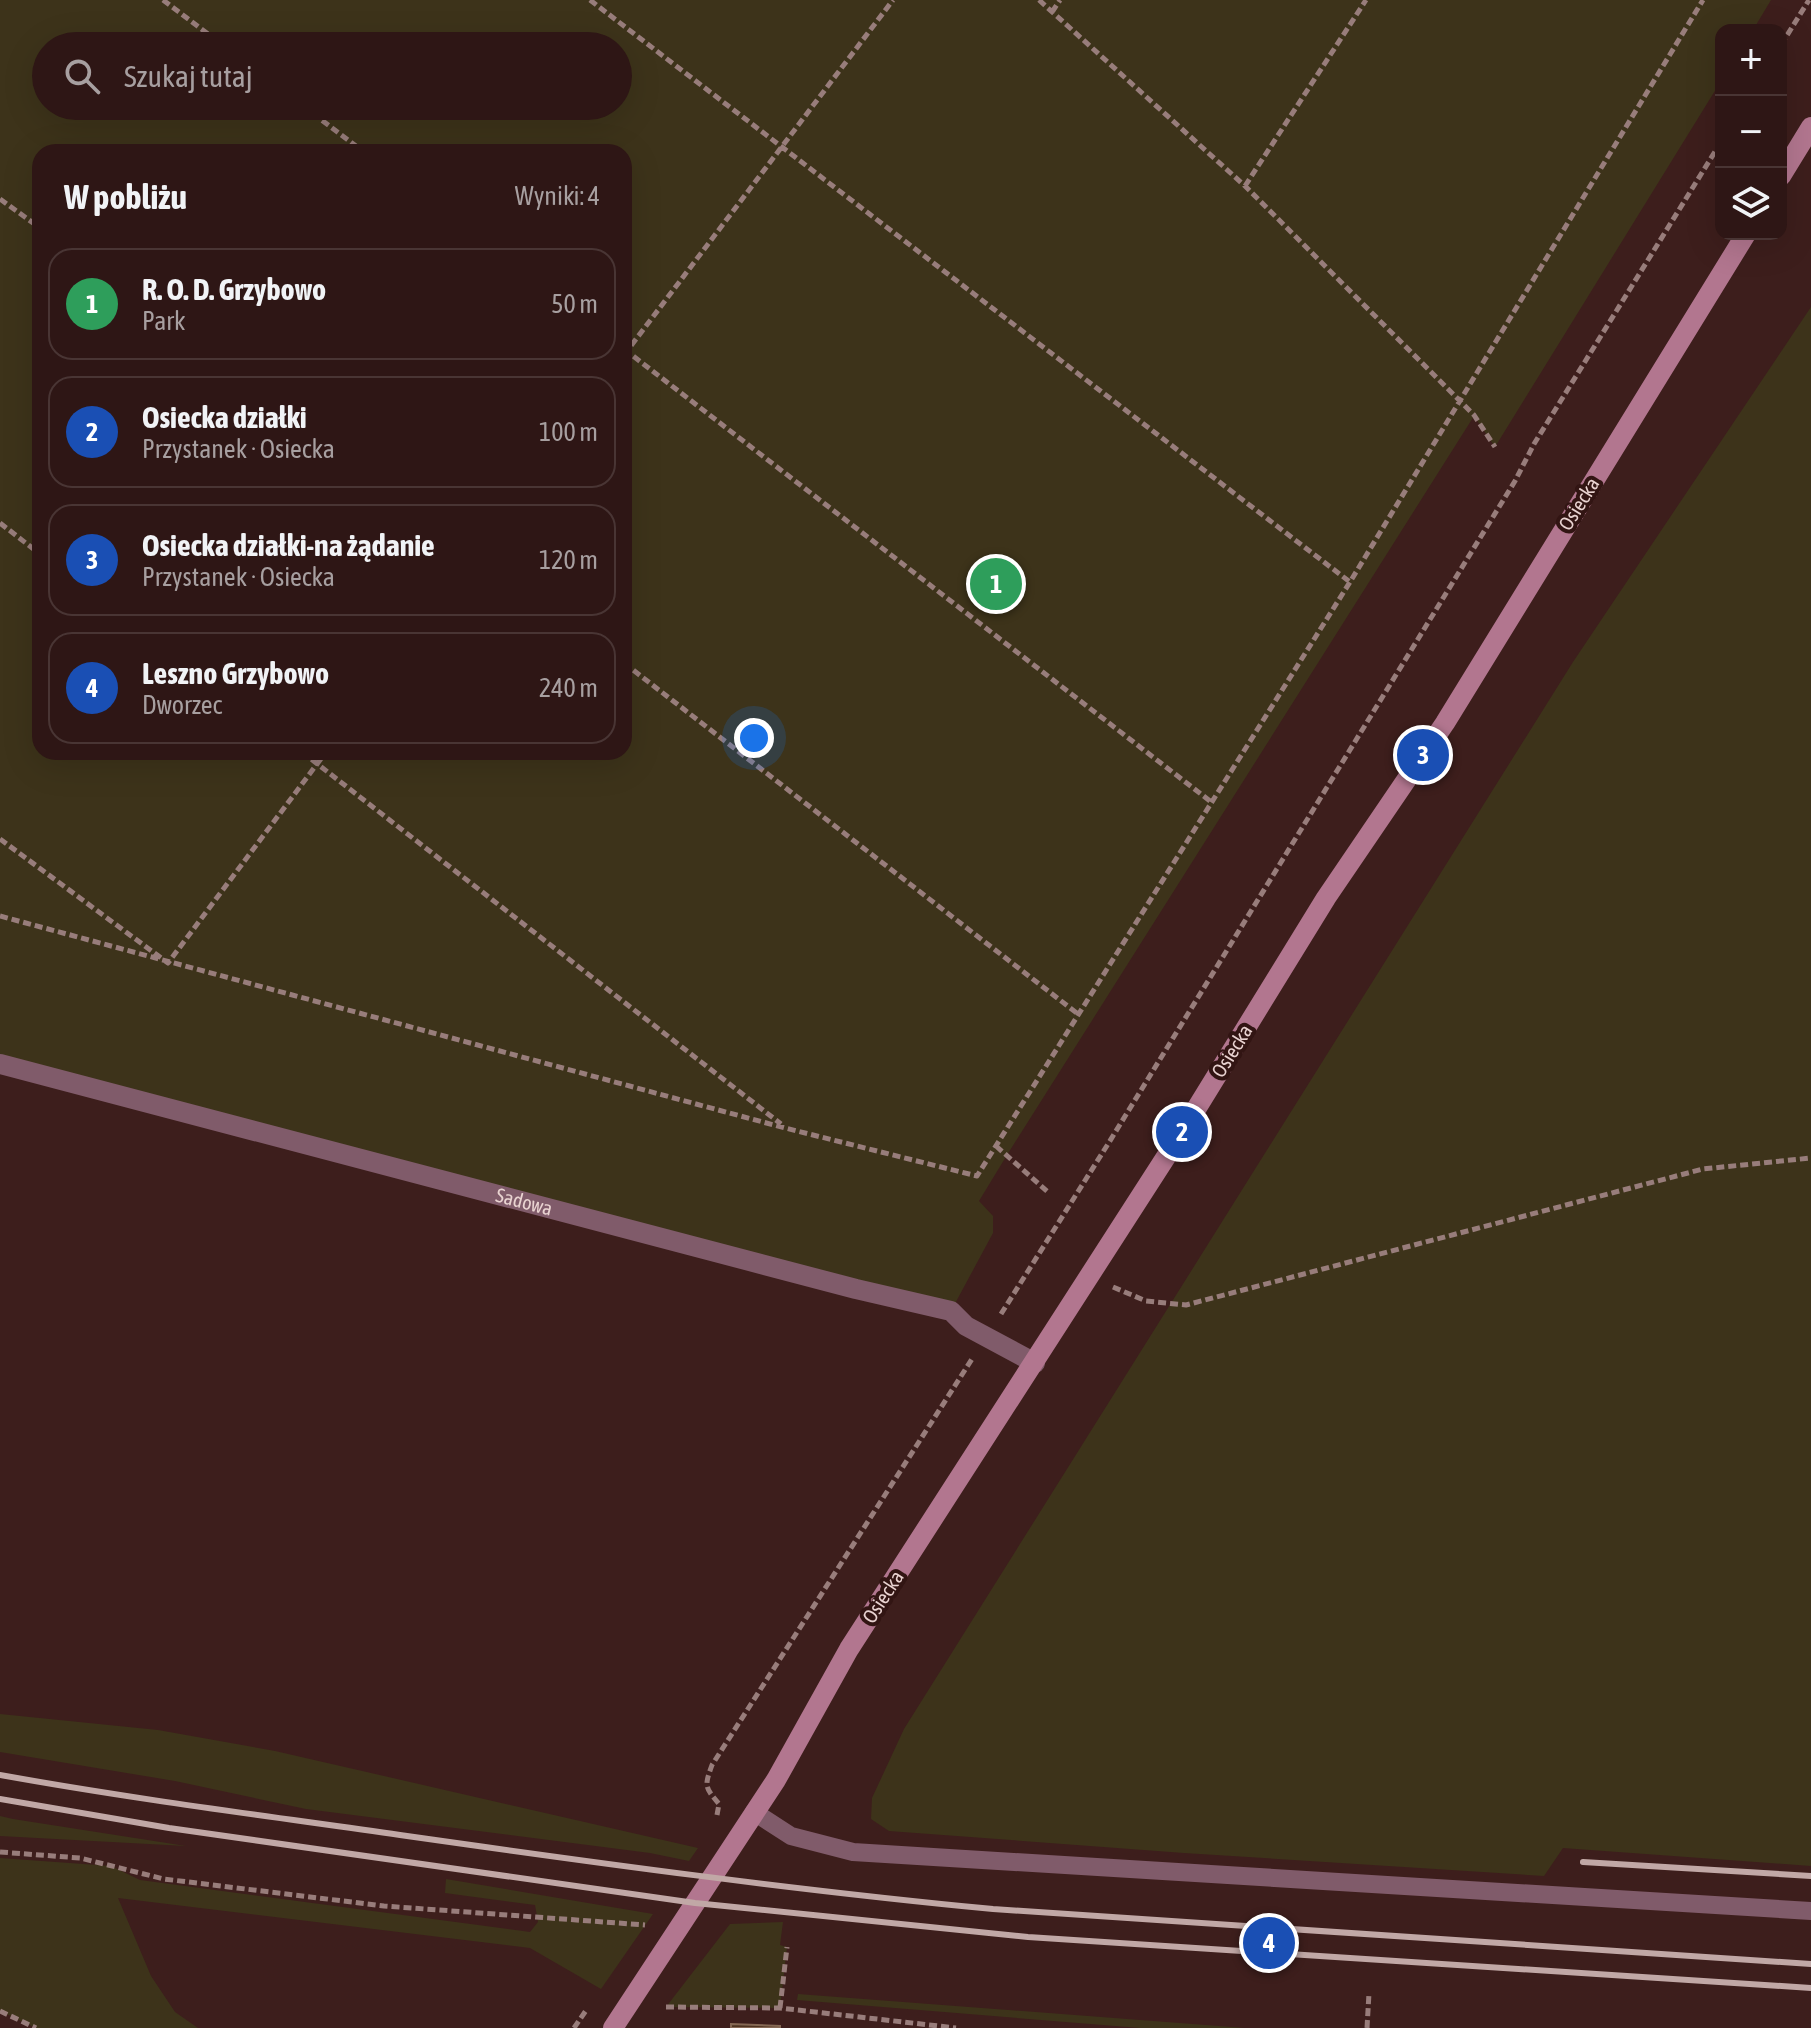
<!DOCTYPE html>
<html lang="pl">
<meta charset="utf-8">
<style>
body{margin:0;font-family:"Asap Condensed",sans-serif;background:#3a2322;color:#f1f3f6}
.controls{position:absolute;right:24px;top:24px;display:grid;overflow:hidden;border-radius:16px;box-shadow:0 8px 32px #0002}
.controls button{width:72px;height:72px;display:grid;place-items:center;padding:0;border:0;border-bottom:2px solid #493534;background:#2e1615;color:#f1f3f6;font:40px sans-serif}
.you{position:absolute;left:754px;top:738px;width:28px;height:28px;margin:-20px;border:6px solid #fff;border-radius:50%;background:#1a73e8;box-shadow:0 0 0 12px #1a73e833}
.badge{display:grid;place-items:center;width:52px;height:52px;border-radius:50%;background:#bca0f2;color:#fff;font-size:26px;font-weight:700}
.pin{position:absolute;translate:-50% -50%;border:4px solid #fff;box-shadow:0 2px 8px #0006}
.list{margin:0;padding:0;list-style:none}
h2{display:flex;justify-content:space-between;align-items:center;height:104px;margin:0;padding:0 32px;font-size:34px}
h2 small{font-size:26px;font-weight:400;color:#a79fa0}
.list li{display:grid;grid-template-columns:52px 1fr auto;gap:24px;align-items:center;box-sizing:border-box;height:112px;margin:0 16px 16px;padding:0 16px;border:2px solid #493534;border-radius:24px}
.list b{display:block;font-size:30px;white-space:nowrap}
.list p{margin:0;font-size:26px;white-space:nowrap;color:#a79fa0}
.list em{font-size:26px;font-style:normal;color:#a79fa0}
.icon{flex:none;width:44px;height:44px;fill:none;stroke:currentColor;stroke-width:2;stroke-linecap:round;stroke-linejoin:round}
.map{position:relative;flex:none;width:1811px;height:2028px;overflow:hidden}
.search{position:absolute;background:#2e1615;box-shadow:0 8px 32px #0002;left:32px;top:32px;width:600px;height:88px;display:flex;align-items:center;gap:20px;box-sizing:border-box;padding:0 28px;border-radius:44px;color:#a79fa0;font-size:30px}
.panel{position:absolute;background:#2e1615;box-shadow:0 8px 32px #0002;left:32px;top:144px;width:600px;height:616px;border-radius:24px}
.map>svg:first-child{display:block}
</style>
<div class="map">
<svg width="1811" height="2028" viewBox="0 0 1811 2028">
<rect width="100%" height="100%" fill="#3d1e1c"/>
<path fill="#3d331a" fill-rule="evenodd" d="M0 0H1771L1753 30H1721V81L1495 447 1474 416 1007 1155 979 1201 993 1216V1233L951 1311 0 1057ZM46 46H618V106H46ZM40 152H624V752H40Z
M1811 307V1866L1563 1848 1544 1876 1184 1853 889 1831 871 1819 872 1798 904 1729 1573 662Z
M0 1714 158 1730 275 1751 698 1848 689 1861 650 1853 306 1809 175 1781 0 1752Z
M0 1816 13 1819 186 1846 0 1836Z
M0 1858 111 1866 140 1880 530 1932 538 1922 535 1905 445 1893 446 1879 653 1914 601 1989 530 1948 118 1898 151 1976 175 2012 198 2028H36L0 2011Z
M783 1922 780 1945 787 1947 780 2008 666 2007 730 1924Z
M798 1994 1245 2028H1140L797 2000Z"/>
<path fill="#4e3421" stroke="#856854" stroke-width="2" d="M731 2024 780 2026V2028H731Z"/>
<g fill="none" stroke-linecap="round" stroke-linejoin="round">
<path stroke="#987d7b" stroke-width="5" stroke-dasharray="8 4" stroke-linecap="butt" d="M163 0 224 46
M590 0 1350 582
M1039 0 1245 186 1474 415 1495 447
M1052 12 1060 0
M1781 45 1809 0
M303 106 364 152
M1245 186 1366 0
M0 199 40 228
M624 349 1210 801
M624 355 893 0
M0 523 40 554
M624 663 1078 1014
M302 752 781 1124
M0 839 168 963 326 752
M0 916 785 1128 977 1176 1350 582 1703 0
M996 1146 1048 1192
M1113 1287 1146 1301 1186 1305 1703 1169 1811 1158
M1001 1314 1108 1144 1515 481 1534 444 1721 142
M717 1815 719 1804C705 1787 704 1787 712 1765L972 1359
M0 1852 80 1858 164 1879 384 1906 645 1925
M666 2007 780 2008 956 2028
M780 2008 787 1947
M0 2011 36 2028
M574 2028 587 2009
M1367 2028 1369 1993"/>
<path stroke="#805b6a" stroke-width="18" d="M754 1812 791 1836 853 1852 1811 1911"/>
<path stroke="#805b6a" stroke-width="20" id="s1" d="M0 1064 856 1289 951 1311 966 1326 1035 1363"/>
<path stroke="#b2768f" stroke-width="20" d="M1781 176 1811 127
M613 2028 776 1780 849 1649 1182 1132 1326 898 1445 723 1746 234"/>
<path stroke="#c1a8a6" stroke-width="6" d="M0 1775C133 1799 267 1816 400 1835 597 1863 794 1890 993 1909L1811 1964
M0 1799 169 1828 695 1903 1028 1937 1811 1988
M1583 1862 1811 1876"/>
</g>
<g text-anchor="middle" stroke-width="8" stroke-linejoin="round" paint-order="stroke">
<g font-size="20" fill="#e9d3d1" stroke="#321513">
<text transform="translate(1579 504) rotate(-58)" y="7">Osiecka</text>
<text transform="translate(1232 1051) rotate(-58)" y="7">Osiecka</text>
<text dy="7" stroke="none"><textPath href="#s1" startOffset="542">Sadowa</textPath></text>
<text transform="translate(883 1597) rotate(-57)" y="7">Osiecka</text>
</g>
</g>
</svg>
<div class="controls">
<button>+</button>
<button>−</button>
<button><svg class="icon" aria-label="layers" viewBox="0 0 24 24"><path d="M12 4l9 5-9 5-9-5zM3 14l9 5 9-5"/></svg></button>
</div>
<div class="you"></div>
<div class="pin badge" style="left:996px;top:584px;background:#2e9e5b">1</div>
<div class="pin badge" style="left:1182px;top:1132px;background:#1a4fb4">2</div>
<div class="pin badge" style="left:1423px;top:755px;background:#1a4fb4">3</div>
<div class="pin badge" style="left:1269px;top:1943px;background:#1a4fb4">4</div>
<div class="search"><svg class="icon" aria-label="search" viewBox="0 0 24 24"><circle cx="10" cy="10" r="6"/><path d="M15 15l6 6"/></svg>Szukaj tutaj</div>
<section class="panel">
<h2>W pobliżu<small>Wyniki: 4</small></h2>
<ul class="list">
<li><span class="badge" style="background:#2e9e5b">1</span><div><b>R. O. D. Grzybowo</b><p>Park</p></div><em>50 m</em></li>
<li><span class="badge" style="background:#1a4fb4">2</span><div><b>Osiecka działki</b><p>Przystanek · Osiecka</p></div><em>100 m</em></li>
<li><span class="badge" style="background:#1a4fb4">3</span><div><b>Osiecka działki-na żądanie</b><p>Przystanek · Osiecka</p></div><em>120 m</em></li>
<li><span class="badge" style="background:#1a4fb4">4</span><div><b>Leszno Grzybowo</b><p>Dworzec</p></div><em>240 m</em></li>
</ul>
</section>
</div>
